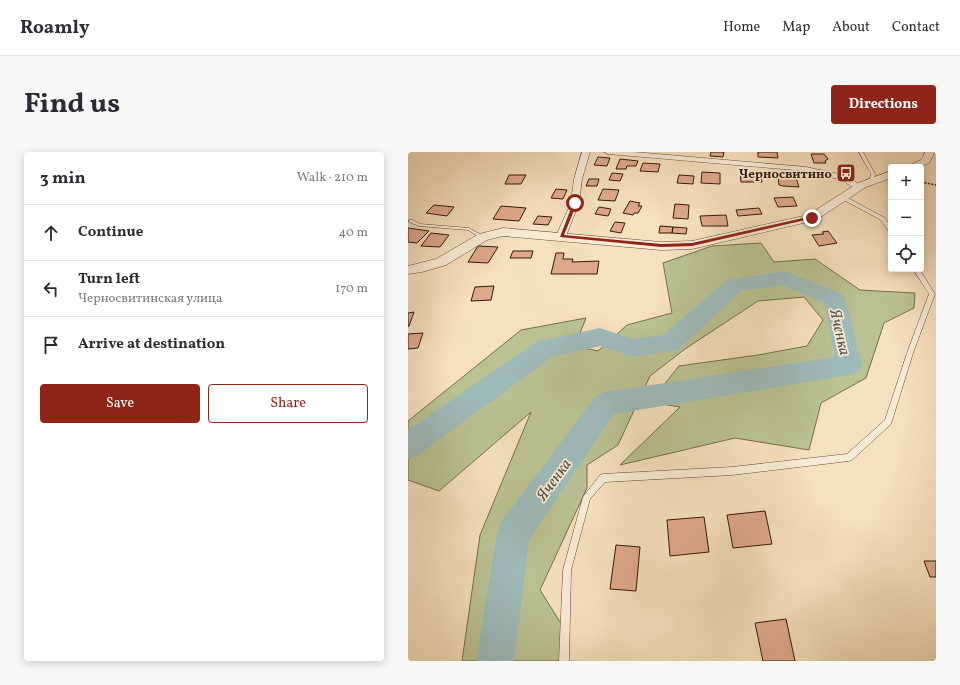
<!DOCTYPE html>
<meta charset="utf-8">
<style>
body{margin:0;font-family:Vollkorn,serif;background:#f7f7f7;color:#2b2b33}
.controls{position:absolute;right:12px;top:12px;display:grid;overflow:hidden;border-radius:4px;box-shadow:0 2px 10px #0003}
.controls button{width:36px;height:36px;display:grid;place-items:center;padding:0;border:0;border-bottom:1px solid #e1e1e2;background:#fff;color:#2b2b33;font:20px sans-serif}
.stop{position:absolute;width:12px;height:12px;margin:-9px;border:3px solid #8f2418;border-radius:50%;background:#fff}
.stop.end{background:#8f2418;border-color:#fff;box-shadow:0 1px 4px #0008}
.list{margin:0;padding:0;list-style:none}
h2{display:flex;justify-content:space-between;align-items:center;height:52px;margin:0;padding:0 16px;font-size:17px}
h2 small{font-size:13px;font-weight:400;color:#7c7c81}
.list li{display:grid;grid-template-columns:26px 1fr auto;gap:12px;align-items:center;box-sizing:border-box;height:56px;padding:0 16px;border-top:1px solid #e1e1e2}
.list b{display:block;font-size:15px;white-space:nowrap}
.list p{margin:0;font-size:13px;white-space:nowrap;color:#7c7c81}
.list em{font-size:13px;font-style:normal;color:#7c7c81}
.actions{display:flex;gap:8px;padding:12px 16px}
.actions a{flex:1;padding:9px 0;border:1px solid #8f2418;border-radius:4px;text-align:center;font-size:14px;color:#8f2418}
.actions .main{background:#8f2418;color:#fff}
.icon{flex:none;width:22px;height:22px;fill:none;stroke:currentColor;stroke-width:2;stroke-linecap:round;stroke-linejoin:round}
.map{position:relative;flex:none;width:528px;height:509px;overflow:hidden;border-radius:4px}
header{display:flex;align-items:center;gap:24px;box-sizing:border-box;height:56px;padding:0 20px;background:#fff;border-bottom:1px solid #e1e1e2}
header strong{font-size:19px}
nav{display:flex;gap:22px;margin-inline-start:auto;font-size:14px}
.intro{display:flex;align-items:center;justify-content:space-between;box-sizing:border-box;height:96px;padding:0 24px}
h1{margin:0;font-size:28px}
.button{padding:10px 18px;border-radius:4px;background:#8f2418;color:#fff;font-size:14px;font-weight:700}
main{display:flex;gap:24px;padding:0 24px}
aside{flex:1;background:#fff;border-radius:4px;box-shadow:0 2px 10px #0003}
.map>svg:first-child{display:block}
</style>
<header>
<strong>Roamly</strong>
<nav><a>Home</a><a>Map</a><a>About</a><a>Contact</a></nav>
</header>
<div class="intro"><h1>Find us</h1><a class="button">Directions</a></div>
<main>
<aside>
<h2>3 min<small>Walk · 210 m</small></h2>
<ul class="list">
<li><svg class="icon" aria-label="ahead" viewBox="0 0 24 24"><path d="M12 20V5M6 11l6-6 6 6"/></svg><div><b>Continue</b></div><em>40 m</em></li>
<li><svg class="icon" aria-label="left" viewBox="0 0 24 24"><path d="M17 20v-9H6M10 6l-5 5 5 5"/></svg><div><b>Turn left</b><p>Черносвитинская улица</p></div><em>170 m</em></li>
<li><svg class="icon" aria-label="arrive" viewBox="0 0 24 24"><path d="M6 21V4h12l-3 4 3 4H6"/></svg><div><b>Arrive at destination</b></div></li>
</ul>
<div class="actions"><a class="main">Save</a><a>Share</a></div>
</aside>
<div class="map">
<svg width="528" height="509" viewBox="0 0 528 509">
<rect width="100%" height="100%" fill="#f5e0bf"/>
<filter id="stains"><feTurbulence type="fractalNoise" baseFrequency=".005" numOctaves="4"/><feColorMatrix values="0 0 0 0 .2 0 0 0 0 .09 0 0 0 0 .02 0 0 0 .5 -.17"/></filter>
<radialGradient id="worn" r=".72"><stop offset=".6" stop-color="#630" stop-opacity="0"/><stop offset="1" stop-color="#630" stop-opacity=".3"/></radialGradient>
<path fill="#bac293" stroke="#786d4f" d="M353 91 366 110 407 107 452 138 507 141 506 156 476 171 458 226 413 251 401 298 327 286 212 313 272 255 242 250 271 214 350 203 399 194 415 168 396 145 350 149 277 197 242 224 210 293 179 313V336L132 438 159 481 160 509H54L72 383 123 260 31 339 0 328V269L113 178 178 166 167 194 190 199 219 173 264 161 255 111 304 94Z"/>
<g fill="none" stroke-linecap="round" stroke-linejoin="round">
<path fill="#9ebbba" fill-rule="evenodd" d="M376 119 434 142 437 147 454 213 450 220 441 223 206 262 121 388 106 509H68L89 382 93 370 188 244 198 240 427 205 416 151 374 133 333 139 270 198 225 205 192 194 144 205 10 303 0 307V278L128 190 192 176 225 187 255 183 319 128Z"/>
</g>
<path fill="#dea88c" stroke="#35180b" d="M303 0H316L315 5 302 4Z
M350 0H369L370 6 350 5Z
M403 2H416L420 7 417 9 418 11H406Z
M190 5 202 6 199 14 186 13Z
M212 7 230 9 228 14H219L218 17H208Z
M235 11 252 12 250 20 232 19Z
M294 20 312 21V32L293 31Z
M332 20 352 21 354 30H333Z
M204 21 215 22 212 29 201 28Z
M101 23H118L113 32H97Z
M271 23 286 24 285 32 269 31Z
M370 25 388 26 391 35 375 34 371 33Z
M181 27H191L189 34H178Z
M148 37 159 38 155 47 143 46Z
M195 37 211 38 207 49 190 48Z
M385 45 389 54 370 55 366 46Z
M222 49 232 51 230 54H234L230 61H226L225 63 215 61Z
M267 52 281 53 280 67 265 66Z
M26 53 46 55 39 64 18 61Z
M93 54 118 56 111 69 85 67Z
M191 55 203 57 200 64 187 62Z
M351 56 354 62 330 64 328 58Z
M318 63 320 74H294L292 64Z
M130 64 144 65 140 73 125 72Z
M207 70 217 71 213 81 202 79Z
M252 74 265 75 264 81H251Z
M265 75 279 76 278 82 264 81Z
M0 76 21 79 9 91 0 90Z
M420 79 429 91 411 94 404 83 416 82 414 80Z
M23 81 41 83 32 95 13 94Z
M70 94 90 95 80 111 60 110Z
M105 99H125L123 106H102Z
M148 101H156L155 107H165L164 110 191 109 189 122H143Z
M86 134 83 148 63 149 67 135Z
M6 160 1 174 0 175V161Z
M15 181 10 196 0 197V182Z
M357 359 364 392 325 396 319 363Z
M296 365 301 400 262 404 259 368Z
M208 393 232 395 228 439 202 437Z
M516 409H528V425H522Z
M378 467 387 509H355L347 471Z"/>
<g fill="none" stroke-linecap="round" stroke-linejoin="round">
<defs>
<path id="service" d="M451 0H455L467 22 465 31 461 30 463 22Z
M432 44H436L477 66 483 75V80H481L473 68 432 46Z
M1 68H5L12 72 61 76 77 85 73 86 60 78 11 74 1 70Z
M505 117H511L527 142 505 201 483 272 444 308 441 309 324 323 197 330 182 347 163 418 161 509H151L155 418 175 345 192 323 195 322 324 315 439 302 477 268 499 201 521 142Z"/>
<path id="minor" d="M174 0H182L174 27 171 51 158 84 153 87 150 86 148 84 163 51 166 27Z
M196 0H226L398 15 440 24 454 35 447 37 434 28 398 19 200 2Z"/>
<path id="tertiary" d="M517 0H527L521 11 512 15H499L514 7Z
M483 19V26L458 35 408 68 284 97 253 98 95 84 79 88 38 113 14 120 0 122V114L28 107 71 82 95 76 253 90 284 89 400 63 450 31Z"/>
</defs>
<use href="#service" stroke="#654a38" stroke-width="1"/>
<use href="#minor" stroke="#654a38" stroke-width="1"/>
<use href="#tertiary" stroke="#654a38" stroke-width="1"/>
<path stroke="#35180b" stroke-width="1.5" stroke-dasharray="2 1.5" stroke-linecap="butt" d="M513 30 528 33"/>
<use href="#service" fill="#f8ebd5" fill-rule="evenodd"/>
<use href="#minor" fill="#f8ebd5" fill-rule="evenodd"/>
<use href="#tertiary" fill="#f8ebd5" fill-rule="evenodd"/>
</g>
<path fill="#8f2418" d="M167 50 169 51 156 83 253 92 284 91 404 64 406 66 284 94 253 95 152 85 165 51Z"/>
<defs>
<symbol id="bus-square" viewBox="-11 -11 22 22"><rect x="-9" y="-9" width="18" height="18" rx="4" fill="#8f2418" stroke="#f8ebd5"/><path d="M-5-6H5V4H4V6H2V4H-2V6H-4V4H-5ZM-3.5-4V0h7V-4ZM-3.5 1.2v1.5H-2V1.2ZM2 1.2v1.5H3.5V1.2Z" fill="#fff"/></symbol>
</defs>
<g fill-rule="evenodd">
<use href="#bus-square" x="427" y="10" width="22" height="22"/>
</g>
<g text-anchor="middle" stroke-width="3.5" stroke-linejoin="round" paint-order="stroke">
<g font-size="13" font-weight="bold" fill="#35180b" stroke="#f8ebd5" text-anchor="end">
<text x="424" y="26">Черносвитино</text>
</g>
<g font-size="16" font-style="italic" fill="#5a5148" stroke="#f8ebd5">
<text transform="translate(433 180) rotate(77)" y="6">Яченка</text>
<text transform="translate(145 327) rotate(-54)" y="6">Яченка</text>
</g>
</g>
<rect width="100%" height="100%" filter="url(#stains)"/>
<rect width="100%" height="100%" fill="url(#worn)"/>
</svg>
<div class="controls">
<button>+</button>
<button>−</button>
<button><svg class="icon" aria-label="locate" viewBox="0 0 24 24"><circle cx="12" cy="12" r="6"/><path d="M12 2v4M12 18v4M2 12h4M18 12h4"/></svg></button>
</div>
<div class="stop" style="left:167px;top:51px"></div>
<div class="stop end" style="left:404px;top:66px"></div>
</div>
</main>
